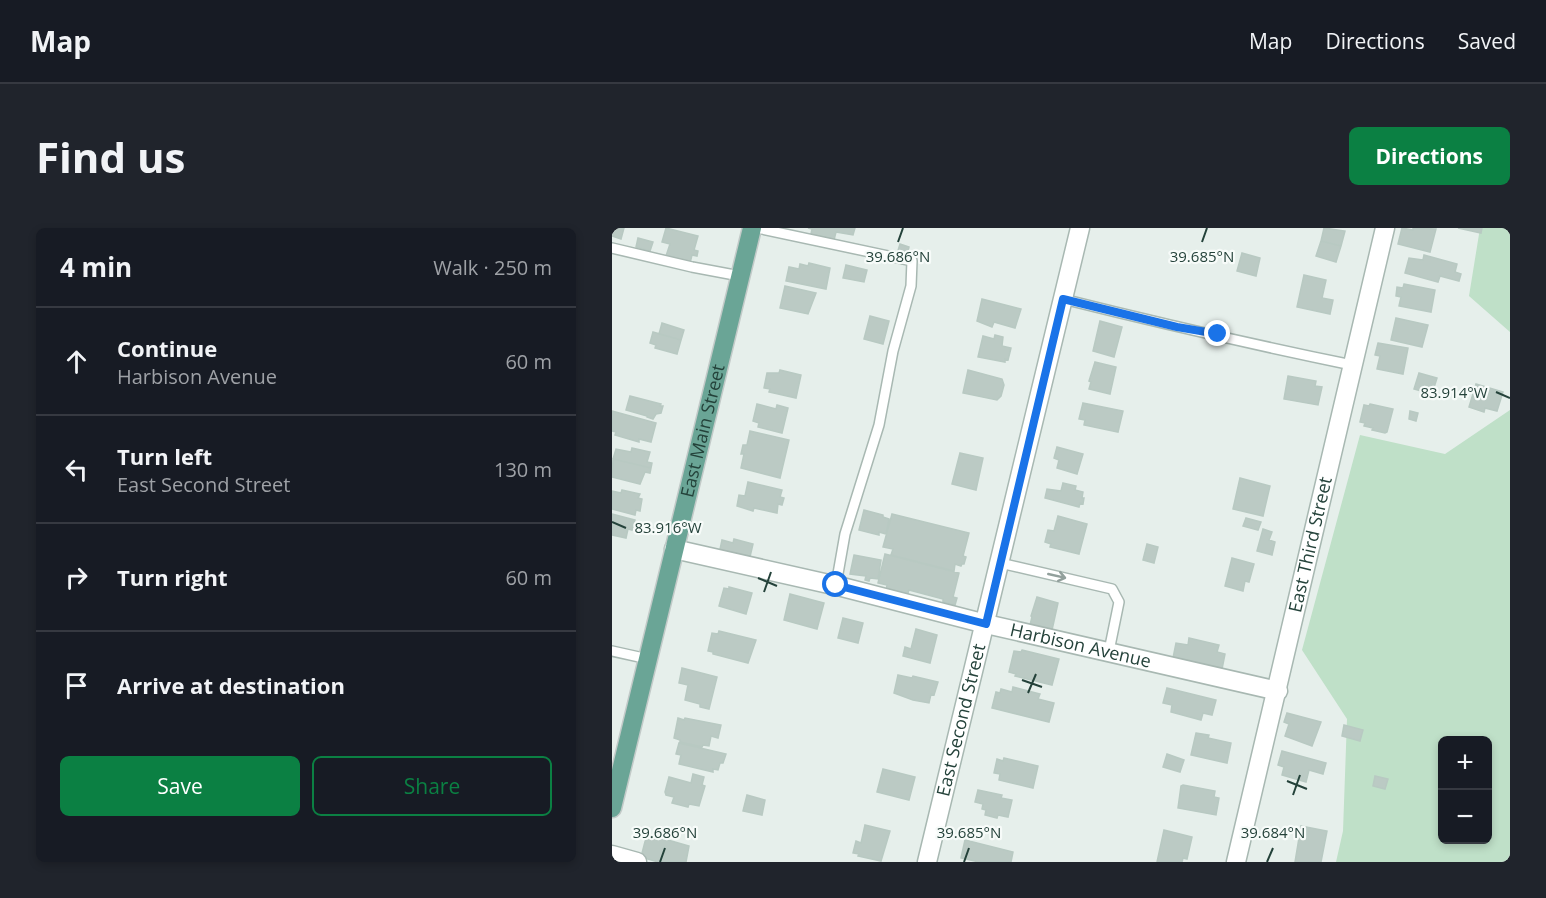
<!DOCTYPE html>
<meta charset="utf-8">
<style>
body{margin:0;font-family:"Open Sans",sans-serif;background:#20242c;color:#f1f3f6}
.controls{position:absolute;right:18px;bottom:18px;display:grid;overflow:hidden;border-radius:9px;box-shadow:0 3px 9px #0003}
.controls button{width:54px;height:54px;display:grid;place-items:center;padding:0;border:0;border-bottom:2px solid #363941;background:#171b24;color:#f1f3f6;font:30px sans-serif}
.stop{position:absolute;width:18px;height:18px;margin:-14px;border:4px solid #1a73e8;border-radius:50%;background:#fff}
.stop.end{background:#1a73e8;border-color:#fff;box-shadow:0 2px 6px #0008}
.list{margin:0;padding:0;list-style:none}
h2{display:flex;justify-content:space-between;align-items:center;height:78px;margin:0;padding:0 24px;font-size:26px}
h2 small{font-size:20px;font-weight:400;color:#9ea1a6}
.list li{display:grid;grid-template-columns:39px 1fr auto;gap:18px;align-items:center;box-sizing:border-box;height:108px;padding:0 24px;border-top:2px solid #363941}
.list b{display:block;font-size:22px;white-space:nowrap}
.list p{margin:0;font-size:20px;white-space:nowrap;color:#9ea1a6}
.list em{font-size:20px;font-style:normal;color:#9ea1a6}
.actions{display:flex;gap:12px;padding:18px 24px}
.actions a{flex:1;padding:14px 0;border:2px solid #0b8043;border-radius:9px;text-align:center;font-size:21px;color:#0b8043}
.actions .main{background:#0b8043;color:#fff}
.icon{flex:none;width:33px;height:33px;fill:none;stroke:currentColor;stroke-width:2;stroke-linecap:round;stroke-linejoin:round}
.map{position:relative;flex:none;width:898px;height:634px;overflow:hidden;border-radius:9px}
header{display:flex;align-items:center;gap:36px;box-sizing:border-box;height:84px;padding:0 30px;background:#171b24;border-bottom:2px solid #363941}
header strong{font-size:28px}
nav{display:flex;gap:33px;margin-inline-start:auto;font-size:21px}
.intro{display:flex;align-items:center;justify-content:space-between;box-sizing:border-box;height:144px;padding:0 36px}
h1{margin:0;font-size:42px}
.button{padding:15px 27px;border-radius:9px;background:#0b8043;color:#fff;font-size:21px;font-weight:700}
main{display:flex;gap:36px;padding:0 36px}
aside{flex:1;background:#171b24;border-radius:9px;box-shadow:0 3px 9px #0003}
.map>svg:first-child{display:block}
</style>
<header>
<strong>Map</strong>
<nav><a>Map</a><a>Directions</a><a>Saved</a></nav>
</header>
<div class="intro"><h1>Find us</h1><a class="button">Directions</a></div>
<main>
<aside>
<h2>4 min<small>Walk · 250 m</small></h2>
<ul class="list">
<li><svg class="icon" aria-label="ahead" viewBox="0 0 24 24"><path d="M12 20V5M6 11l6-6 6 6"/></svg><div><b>Continue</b><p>Harbison Avenue</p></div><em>60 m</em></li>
<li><svg class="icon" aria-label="left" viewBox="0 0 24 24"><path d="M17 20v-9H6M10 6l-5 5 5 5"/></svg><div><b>Turn left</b><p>East Second Street</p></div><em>130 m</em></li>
<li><svg class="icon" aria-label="right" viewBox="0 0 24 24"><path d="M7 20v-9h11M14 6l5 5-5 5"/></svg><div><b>Turn right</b></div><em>60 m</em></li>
<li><svg class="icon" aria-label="arrive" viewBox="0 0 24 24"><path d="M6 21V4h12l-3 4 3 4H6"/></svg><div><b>Arrive at destination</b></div></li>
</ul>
<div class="actions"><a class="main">Save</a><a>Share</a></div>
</aside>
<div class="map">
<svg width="898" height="634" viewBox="0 0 898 634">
<rect width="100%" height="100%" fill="#e6efeb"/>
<path fill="#bfe0c8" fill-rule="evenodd" d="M868 0H898V104L857 68Z
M898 182V634H724L731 603 735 491 690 422 748 207 833 226ZM831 512H876V612H831Z"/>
<path fill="#bbcac4" stroke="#b8c9c2" stroke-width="1.5" d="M0 0H12L9 11 0 8Z
M54 0 86 8 82 22 86 23 85 28 80 27 78 35 54 28 58 16 50 14Z
M196 0H243L241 7 224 4 222 12 199 6 200 1Z
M712 0 733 3 729 18 709 13Z
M790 0 801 2V0L824 1 818 24 786 16Z
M846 0H870L869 5Z
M26 10 41 14 38 23 24 19Z
M709 13 729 18 724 34 704 28Z
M288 16 297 19 295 28 285 26Z
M630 25 648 30 644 48 625 43Z
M812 27 845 36 843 44 849 46 847 53 828 48 826 54 793 45 797 30 811 32Z
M197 35 218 40 214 61 174 53 177 39 187 41 188 36 196 38Z
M234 37 255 42 252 54 231 50Z
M692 47 714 52 710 70 721 72 718 86 685 79Z
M792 56 823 62 819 84 787 78 789 69 784 68 785 59 791 60Z
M173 58 204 65 196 86 168 80Z
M370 71 409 81 403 100 382 94 380 99 365 93Z
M258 88 277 93 271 116 252 111Z
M784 90 816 97 810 119 779 112Z
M488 93 510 99 502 129 481 123Z
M50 95 72 102 69 112 47 106Z
M41 104 69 112 65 126 43 120 44 117 38 115Z
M383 107 391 109 390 118 399 120 396 132 393 131V134L366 129 371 108 382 111Z
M766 115 796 120 791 146 765 141 768 128 763 127Z
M483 134 504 139 498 166 477 161 479 154 477 153Z
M168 142 189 147 184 170 157 164 158 161 152 160 155 145H167Z
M356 142 390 151 392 157 389 168 385 172 351 165Z
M807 145 825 150 820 166 802 161Z
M676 148 704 153 703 158 710 159 706 177 672 171Z
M864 156 891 164 885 183 873 180 872 184 857 179Z
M18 168 49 176 48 178H51L49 185 44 186 41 191 35 189V188L14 182Z
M471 175 511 183 506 204 472 197 473 192 467 191Z
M145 176 164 181 165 177 176 180 170 205 146 199 147 195 141 193Z
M758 176 781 181 775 204 773 205 760 202 761 200 752 198 753 195 748 194 752 177 757 178Z
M0 183 44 195 39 214 27 211V214L3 207 4 204 0 203Z
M798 183 806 185 804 193 797 191Z
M138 203 177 212 168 250 129 240 132 226H129L131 217H135Z
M445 219 471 226 465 246 445 240 447 232 442 230Z
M20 220 38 224 35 234 40 235 39 240 1 231 4 221 19 224Z
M348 225 371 230 364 262 340 256Z
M1 231 39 240 38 245 33 244 28 256 0 249Z
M628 250 658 258 651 288 621 281Z
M136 254 170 262 168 269 172 270 170 277 166 276 165 285 142 280 141 283 125 278 127 267 133 268Z
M451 255 464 258 463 262 471 264 470 270H472L471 276 468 275 467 279 433 270 435 261 449 263Z
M10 262 28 266 26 270 30 271 28 283 24 282 23 287 0 281V263L9 265Z
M252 282 271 287V289L277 291 274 306 267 304V307L247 302Z
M0 286 23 292 20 302 16 301 14 310 0 307Z
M280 286 357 305 351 328 354 329 352 336H350L349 338 343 336 342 343 279 327 281 321 271 319Z
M446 288 475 296 467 326 438 319 439 316 433 314 436 302 442 303Z
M634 290 649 294 646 302 631 298Z
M651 301 660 304 657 312 663 314 660 327 645 323Z
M122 311 141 316 137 333 107 326 110 312 121 315Z
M535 316 546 319 542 335 531 332Z
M273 326 347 345 341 369 345 370 343 377 331 374V371L297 362 295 368 274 363 275 357 266 355Z
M242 327 269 332 266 351 258 350 257 353 253 352 254 348 238 346Z
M620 330 642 336 637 354 633 353 631 363 613 358Z
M117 359 140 365 134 386 107 378 112 360 117 361Z
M178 366 212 375 205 401 172 392Z
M425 369 446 375 440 402 418 397 420 389 419 388Z
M231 390 251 395 246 415 226 410Z
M304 401 325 407 318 435 291 428 293 419 299 421Z
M107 403 144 412 136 435 101 426V424L96 423 100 405 106 406Z
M577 410 607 417 605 424 613 426 610 441 561 430 564 415 576 417Z
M410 422 447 431 440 457 403 448 404 446 397 444 402 423 409 424Z
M70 440 105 449 97 481 88 479V476L73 472 76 457 67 455Z
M286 447 300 450 301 448 326 454 322 467 319 466 317 475 301 472 282 465Z
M401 459 428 466 426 471 442 475 437 494 380 480 384 464 388 465 389 461 400 464Z
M555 460 604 472 600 487 591 485 589 492 559 484 560 477 551 475Z
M675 485 709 494 700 518 673 508 677 496 672 494Z
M66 490 72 492 73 490 109 497 106 510 99 508 97 518 91 517 90 519 68 514V512L62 510Z
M732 497 751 502 748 513 730 508Z
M584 505 597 507 596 510 619 515 615 535 579 527Z
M67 515 114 526 111 535H108L106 542 101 541V544L67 536 69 527 64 526Z
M670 523 714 535 711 546 697 542 694 554 670 547 672 539 666 537Z
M555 526 572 532 568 544 551 539Z
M392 530 426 538 421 560 387 552 388 546 382 545 385 531 391 533Z
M271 541 303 549 297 572 265 564Z
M81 546 92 549 90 557 93 558 87 578 77 576 76 579 60 575 62 569 54 567 53 564 57 549 79 555Z
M763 548 776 551 773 561 761 558Z
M571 557 603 563 602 569 607 570 604 587 566 580 569 558Z
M366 562 390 567 389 570 400 572 396 589 386 587 385 590 373 587 374 582 370 581 371 576 363 574Z
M135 567 153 572 150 587 131 583Z
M253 597 278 603 269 633 246 628 247 626 241 625 244 613 249 615Z
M689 598 715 603 709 634H683Z
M552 602 580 609 575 631 571 630 570 634H545Z
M35 606 77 618 74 634H46L29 629Z
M353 612 401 624 399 634H367L349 630Z"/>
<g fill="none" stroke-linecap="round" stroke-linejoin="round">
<defs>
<path id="service" d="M145 0 300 33 299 58 281 123 267 197 233 306 224 357
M0 20 80 39 128 48
M451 71C547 95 643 117 740 137
M388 335 500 361 507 374 497 423
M0 423 36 431"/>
<g id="minor">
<path id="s1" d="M62 321 230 359 374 396 666 463"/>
<path d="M0 627 25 634"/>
<path id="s2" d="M315 634 468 0"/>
<path id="s3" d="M624 634C675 423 722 211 773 0"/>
</g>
<g id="primary">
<path id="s4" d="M0 580 140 0"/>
</g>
</defs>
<use href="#service" stroke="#a8b8b2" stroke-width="12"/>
<use href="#minor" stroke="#a8b8b2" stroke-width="21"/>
<use href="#primary" stroke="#c2cac8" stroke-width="21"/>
<use href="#service" stroke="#fff" stroke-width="9"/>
<use href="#minor" stroke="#fff" stroke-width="18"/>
<use href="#primary" stroke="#6aa596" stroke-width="18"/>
</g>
<defs><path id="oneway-shaft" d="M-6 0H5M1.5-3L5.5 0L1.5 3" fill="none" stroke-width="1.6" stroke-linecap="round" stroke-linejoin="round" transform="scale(1.5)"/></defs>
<use stroke="#92a09c" href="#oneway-shaft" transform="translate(445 348) rotate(13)"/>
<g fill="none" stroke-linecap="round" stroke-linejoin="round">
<path stroke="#1a73e8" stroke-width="8" d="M224 357 374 396 451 71 565 99 606 106"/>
</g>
<path fill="none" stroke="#24423a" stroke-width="2" d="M286 14 291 0M590 14 595 0M884 164 898 170M0 294 14 300M146 350 165 358M152 364 159 344M410 452 430 459M416 465 424 446M675 553 695 561M681 567 688 547M48 634 53 620M352 634 357 620M655 634 661 620"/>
<g text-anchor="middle" stroke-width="4.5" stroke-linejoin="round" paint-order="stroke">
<g font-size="18" fill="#24423a" stroke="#f7fbf9">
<text dy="6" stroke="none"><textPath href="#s4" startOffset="388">East Main Street</textPath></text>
<text dy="6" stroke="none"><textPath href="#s3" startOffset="326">East Third Street</textPath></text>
<text dy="6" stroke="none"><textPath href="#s1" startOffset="418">Harbison Avenue</textPath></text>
<text dy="6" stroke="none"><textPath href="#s2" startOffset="146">East Second Street</textPath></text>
</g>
</g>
<g font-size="15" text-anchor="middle" fill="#24423a" stroke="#f7fbf9" stroke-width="4.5" stroke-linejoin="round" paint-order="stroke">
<text x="286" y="34">39.686°N</text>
<text x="590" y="34">39.685°N</text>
<text x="842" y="170">83.914°W</text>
<text x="56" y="305">83.916°W</text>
<text x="53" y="610">39.686°N</text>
<text x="357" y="610">39.685°N</text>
<text x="661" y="610">39.684°N</text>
</g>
</svg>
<div class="controls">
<button>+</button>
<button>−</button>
</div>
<div class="stop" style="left:224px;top:357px"></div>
<div class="stop end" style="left:606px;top:106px"></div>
</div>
</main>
